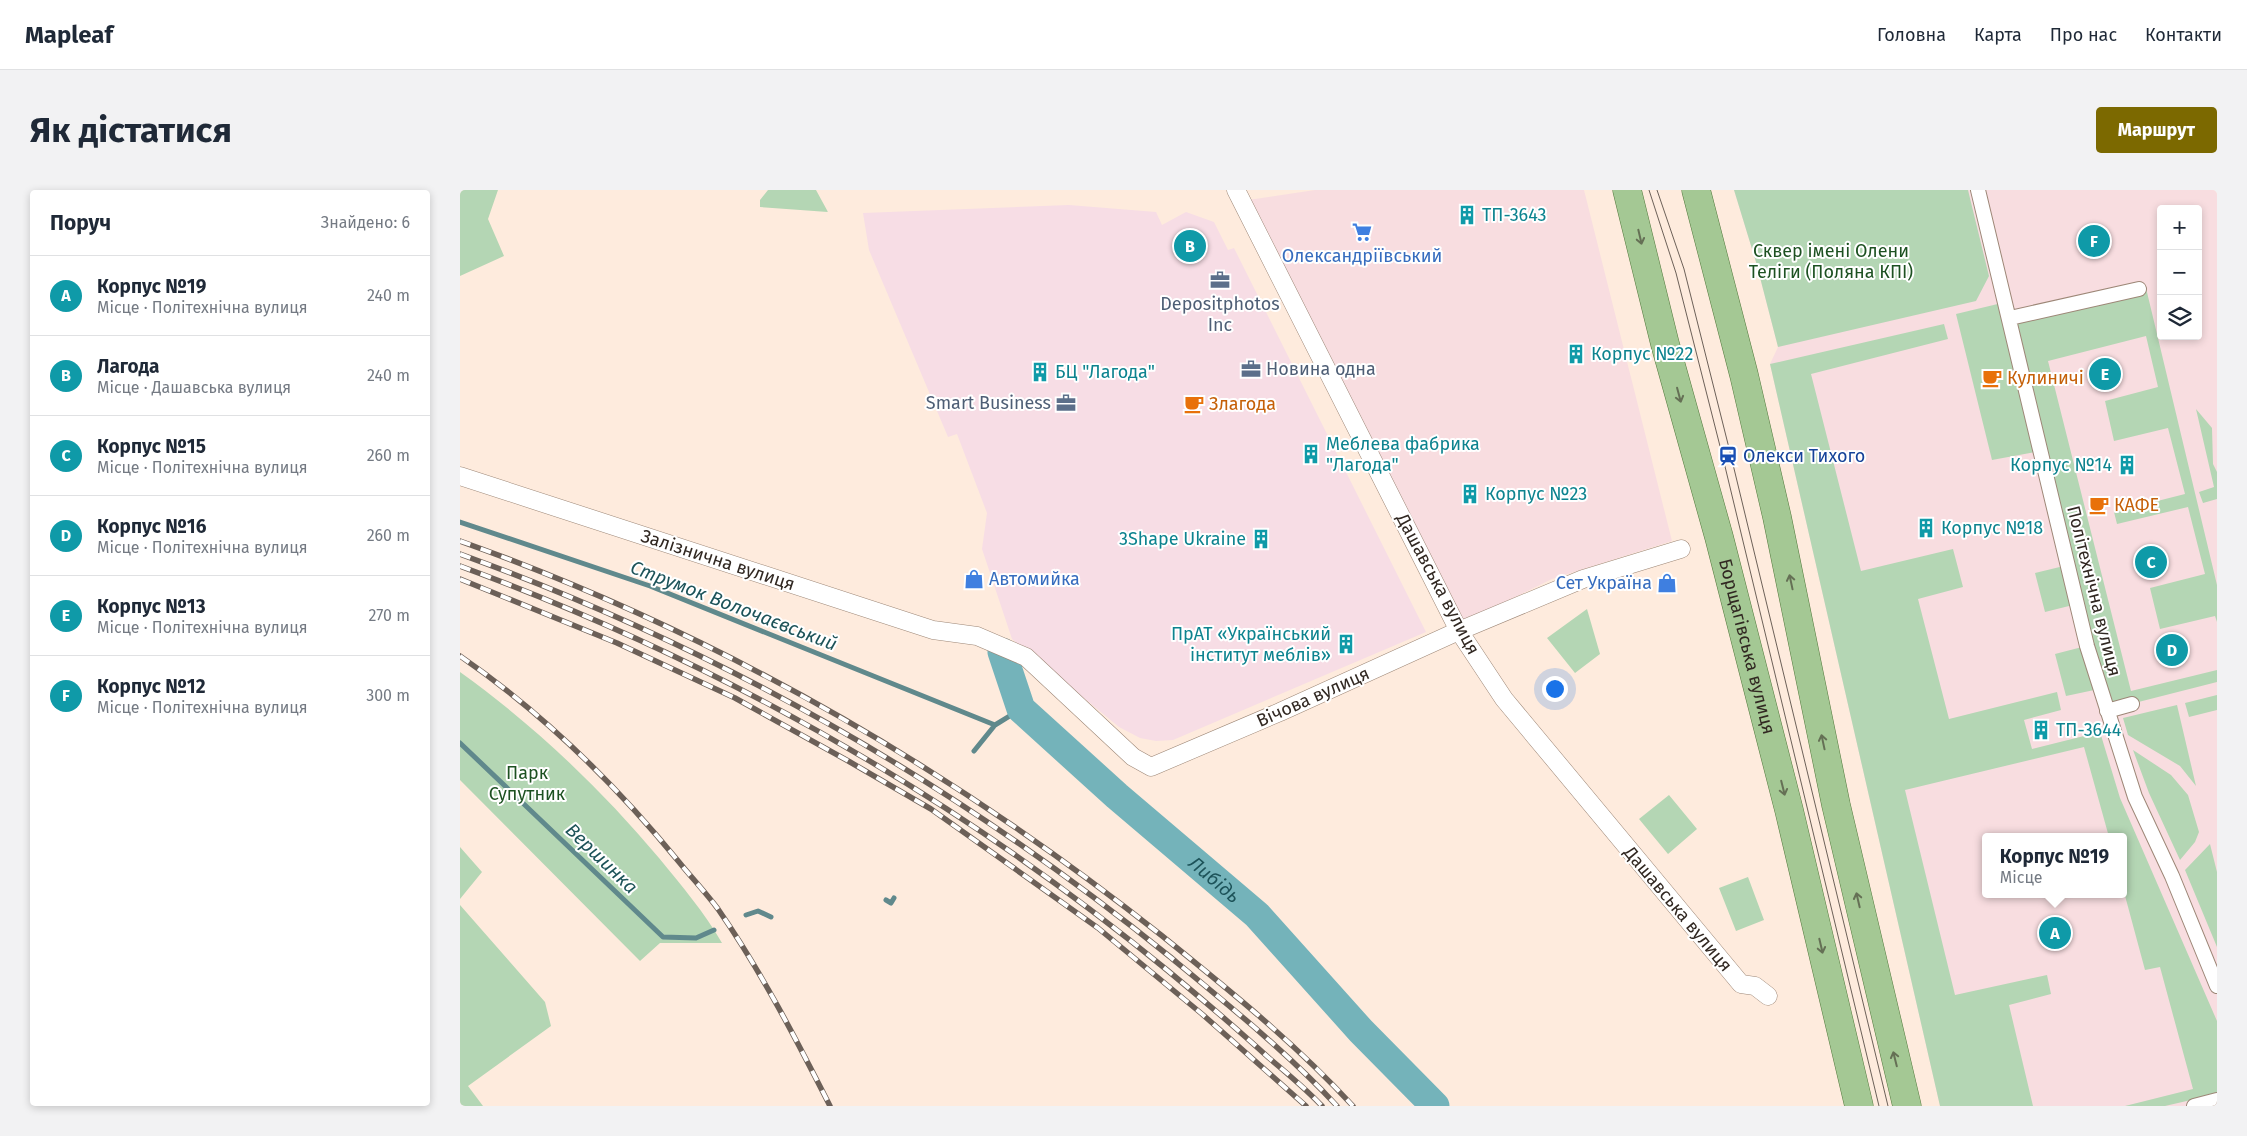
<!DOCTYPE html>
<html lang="uk">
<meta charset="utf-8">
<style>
body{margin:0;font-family:"Fira Sans",sans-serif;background:#f2f2f3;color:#1f2937}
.controls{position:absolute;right:15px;top:15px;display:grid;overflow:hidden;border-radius:5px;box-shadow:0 2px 8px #0003}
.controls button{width:45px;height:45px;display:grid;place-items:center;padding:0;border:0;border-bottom:1px solid #e0e1e3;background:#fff;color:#1f2937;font:25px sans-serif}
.you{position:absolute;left:1094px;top:498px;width:18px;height:18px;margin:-12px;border:4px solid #fff;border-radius:50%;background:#1a73e8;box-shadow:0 0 0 8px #1a73e833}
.badge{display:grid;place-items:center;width:32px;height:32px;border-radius:50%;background:#7c6900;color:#fff;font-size:16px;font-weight:700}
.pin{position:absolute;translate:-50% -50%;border:2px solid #fff;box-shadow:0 1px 5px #0006}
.popup{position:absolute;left:1522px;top:643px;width:145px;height:65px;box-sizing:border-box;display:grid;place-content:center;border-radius:5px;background:#fff;filter:drop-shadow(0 1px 4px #0005);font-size:16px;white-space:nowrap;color:#747a83}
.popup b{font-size:19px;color:#1f2937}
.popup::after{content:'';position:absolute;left:50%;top:100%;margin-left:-10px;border:10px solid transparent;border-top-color:#fff}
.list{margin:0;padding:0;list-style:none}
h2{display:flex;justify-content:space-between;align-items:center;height:65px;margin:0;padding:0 20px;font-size:21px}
h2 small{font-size:16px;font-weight:400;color:#747a83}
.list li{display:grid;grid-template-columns:32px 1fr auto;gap:15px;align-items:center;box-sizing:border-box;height:80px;padding:0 20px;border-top:1px solid #e0e1e3}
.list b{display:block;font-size:19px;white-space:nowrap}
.list p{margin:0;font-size:16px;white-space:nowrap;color:#747a83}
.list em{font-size:16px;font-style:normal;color:#747a83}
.icon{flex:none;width:28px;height:28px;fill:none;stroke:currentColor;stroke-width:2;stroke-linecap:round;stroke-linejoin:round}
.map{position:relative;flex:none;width:1757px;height:916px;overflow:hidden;border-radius:5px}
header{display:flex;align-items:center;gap:30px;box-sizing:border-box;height:70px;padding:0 25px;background:#fff;border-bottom:1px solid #e0e1e3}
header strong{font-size:24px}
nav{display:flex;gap:28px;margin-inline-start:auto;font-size:18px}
.intro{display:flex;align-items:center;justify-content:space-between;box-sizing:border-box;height:120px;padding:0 30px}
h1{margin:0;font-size:35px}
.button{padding:12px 22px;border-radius:5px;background:#7c6900;color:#fff;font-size:18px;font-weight:700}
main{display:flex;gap:30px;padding:0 30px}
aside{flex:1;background:#fff;border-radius:5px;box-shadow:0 2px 8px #0003}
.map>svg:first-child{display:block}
</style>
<header>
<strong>Mapleaf</strong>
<nav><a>Головна</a><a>Карта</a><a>Про нас</a><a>Контакти</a></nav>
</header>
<div class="intro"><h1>Як дістатися</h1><a class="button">Маршрут</a></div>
<main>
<aside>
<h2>Поруч<small>Знайдено: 6</small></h2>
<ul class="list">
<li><span class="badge" style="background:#0f9aa8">A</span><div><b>Корпус №19</b><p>Місце · Політехнічна вулиця</p></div><em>240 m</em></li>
<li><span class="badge" style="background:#0f9aa8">B</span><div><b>Лагода</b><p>Місце · Дашавська вулиця</p></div><em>240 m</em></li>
<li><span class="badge" style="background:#0f9aa8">C</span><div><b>Корпус №15</b><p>Місце · Політехнічна вулиця</p></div><em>260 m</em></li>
<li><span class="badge" style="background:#0f9aa8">D</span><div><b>Корпус №16</b><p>Місце · Політехнічна вулиця</p></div><em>260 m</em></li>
<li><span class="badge" style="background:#0f9aa8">E</span><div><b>Корпус №13</b><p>Місце · Політехнічна вулиця</p></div><em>270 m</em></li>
<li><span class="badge" style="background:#0f9aa8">F</span><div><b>Корпус №12</b><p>Місце · Політехнічна вулиця</p></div><em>300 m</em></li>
</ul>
</aside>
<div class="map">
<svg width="1757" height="916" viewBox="0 0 1757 916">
<rect width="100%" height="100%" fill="#feebdd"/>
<path fill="#f7dde5" d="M609 15 696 22 702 35 726 22 754 32 768 60 774 58 966 442 713 550 696 551 680 548 659 537 552 449 522 359 527 323 497 244 488 247 409 60 403 23Z"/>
<path fill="#f8dde0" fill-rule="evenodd" d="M855 0H1124L1212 351 1092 389 1000 434 788 10Z
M1274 0H1757V916H1480L1310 174 1318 157 1296 72ZM1701 19H1738V146H1701ZM1526 647H1664V704H1526Z"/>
<path fill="#b4d6b4" d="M0 0H38L28 29 44 66 0 86Z
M308 0H356L368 22 300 17V10Z
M1274 0H1508L1529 86 1516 111 1318 157 1296 72Z
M1686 98 1757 395V432L1755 426 1700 439 1690 398 1745 384 1728 317 1657 334 1654 322 1725 304 1708 238 1654 251 1645 211 1698 197 1686 146 1588 171 1671 501 1757 480V492L1647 520 1639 499 1606 506 1595 464 1626 456 1617 414 1585 422 1575 383 1608 375 1580 261 1532 270 1496 124 1546 112 1550 128Z
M1484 134 1488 149 1351 184 1401 381 1493 359 1503 397 1458 409 1489 529 1597 502 1601 520 1564 530 1572 559 1640 542 1660 608 1757 831V904L1705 916H1665L1733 899 1700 777 1685 780 1664 702V647H1649L1624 557 1445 600 1495 805 1587 785 1591 804 1549 815 1573 916H1480L1310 174Z
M1736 219 1752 238 1753 274 1757 282V309L1743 313 1739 302 1754 297Z
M1127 419 1140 464 1115 483 1087 448Z
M0 482C75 536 140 598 199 668 222 696 244 722 262 753H200L180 771 0 590Z
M1757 505V520L1729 527 1725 513Z
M1717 515 1736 596 1720 576 1668 545 1663 528Z
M1673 560 1711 585 1728 605 1739 642 1735 652 1720 670 1689 603Z
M1209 605 1237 639 1208 664 1179 629Z
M1750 654 1757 682V757L1725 680Z
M0 657 22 682 0 709Z
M1288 687 1304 730 1276 741 1259 698Z
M0 715 85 812 91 836 8 896 23 916H0Z"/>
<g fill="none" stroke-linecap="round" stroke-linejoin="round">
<path stroke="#60898c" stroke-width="5" d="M0 332 190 396 535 535
M0 553 203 747 236 748 254 740
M514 561 535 535 561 519
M426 710 431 713 434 708
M286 725 298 721 311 727"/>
<path stroke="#74b3ba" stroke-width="29" id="s1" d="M542 462 561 519 657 606 797 725 901 841 975 916"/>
<defs>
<path id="pedestrian" d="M1518 0 1627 456 1675 607 1712 686 1757 796
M1550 128 1679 99
M1647 521 1672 514
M1734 916 1757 910"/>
<path id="minor" d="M776 0 999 441 1044 509 1281 794 1295 796 1308 806
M0 286 473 440 517 446 566 467 673 567 691 577 820 522 994 443 1123 389 1221 359"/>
<g id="primary">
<path id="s2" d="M1167 0 1205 154 1259 347 1329 620 1399 916"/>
<path d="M1236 0 1284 185 1317 327 1376 615 1447 916"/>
</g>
</defs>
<use href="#pedestrian" stroke="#9d8777" stroke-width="16"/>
<use href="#minor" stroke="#9d8777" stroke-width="19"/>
<use href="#primary" stroke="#54793e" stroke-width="29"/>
<use href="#pedestrian" stroke="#fff" stroke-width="14"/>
<use href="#minor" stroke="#fff" stroke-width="18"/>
<use href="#primary" stroke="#a4c894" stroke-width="28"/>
<path stroke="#6c6058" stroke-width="1" d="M1189 0 1216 83 1262 264 1419 916
M1197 0 1224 79 1270 262 1428 916"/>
<defs>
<path id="rail" d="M0 351C254 442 490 578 701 745 768 799 835 853 893 916
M0 364C257 457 496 594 709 766 765 812 828 863 877 916
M0 376C258 471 495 606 707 780 742 809 776 838 809 868 827 883 846 899 862 916
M0 389 157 453 275 508 390 572 471 619 638 738 742 824 846 916
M0 466C83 523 156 595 219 672 232 688 246 703 258 719 301 781 336 849 370 916"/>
</defs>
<use href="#rail" stroke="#6c6058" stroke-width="5.5"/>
<use href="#rail" stroke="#fff" stroke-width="4" stroke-dasharray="11" stroke-linecap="butt"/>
</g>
<defs><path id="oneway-shaft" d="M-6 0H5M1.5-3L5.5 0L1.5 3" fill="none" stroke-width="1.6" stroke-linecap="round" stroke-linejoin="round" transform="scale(1.25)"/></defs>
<g stroke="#657055">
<use href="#oneway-shaft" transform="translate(1180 47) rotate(77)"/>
<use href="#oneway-shaft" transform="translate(1219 205) rotate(75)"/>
<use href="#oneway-shaft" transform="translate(1331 392) rotate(-102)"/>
<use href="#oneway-shaft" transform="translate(1363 552) rotate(-102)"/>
<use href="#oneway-shaft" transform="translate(1323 598) rotate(76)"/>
<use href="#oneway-shaft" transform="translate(1398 710) rotate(-103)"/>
<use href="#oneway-shaft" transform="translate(1361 756) rotate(77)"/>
<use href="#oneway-shaft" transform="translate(1435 869) rotate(-104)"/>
</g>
<defs>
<symbol id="building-bare" viewBox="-9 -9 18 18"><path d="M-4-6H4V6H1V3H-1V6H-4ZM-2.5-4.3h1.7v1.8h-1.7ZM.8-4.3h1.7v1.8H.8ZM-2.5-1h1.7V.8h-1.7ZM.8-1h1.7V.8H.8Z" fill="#0f9aa8" stroke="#fff" stroke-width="2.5" paint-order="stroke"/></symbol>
<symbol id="supermarket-bare" viewBox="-9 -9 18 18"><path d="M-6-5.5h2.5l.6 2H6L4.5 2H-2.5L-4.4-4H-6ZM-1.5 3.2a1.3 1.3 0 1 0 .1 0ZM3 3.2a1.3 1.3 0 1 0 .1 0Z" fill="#3f7fe0" stroke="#fff" stroke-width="2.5" paint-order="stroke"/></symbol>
<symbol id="office-bare" viewBox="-9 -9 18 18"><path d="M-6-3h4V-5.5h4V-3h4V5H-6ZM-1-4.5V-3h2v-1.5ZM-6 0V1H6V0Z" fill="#5c6f8a" stroke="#fff" stroke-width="2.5" paint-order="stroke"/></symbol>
<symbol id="cafe-bare" viewBox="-9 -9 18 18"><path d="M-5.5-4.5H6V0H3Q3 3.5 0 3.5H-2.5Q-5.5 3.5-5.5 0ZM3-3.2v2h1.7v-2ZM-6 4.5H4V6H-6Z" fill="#e8710a" stroke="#fff" stroke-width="2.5" paint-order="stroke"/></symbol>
<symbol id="station-bare" viewBox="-9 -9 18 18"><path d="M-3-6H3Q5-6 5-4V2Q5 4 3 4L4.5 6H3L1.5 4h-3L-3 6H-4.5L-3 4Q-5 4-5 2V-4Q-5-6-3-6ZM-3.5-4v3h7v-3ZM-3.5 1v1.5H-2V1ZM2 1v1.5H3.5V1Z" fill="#1a4fb4" stroke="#fff" stroke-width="2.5" paint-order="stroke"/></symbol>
<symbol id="shop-bare" viewBox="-9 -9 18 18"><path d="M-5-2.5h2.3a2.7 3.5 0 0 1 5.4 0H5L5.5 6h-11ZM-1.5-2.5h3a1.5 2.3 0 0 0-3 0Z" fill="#3f7fe0" stroke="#fff" stroke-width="2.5" paint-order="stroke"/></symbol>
</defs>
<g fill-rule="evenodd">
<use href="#building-bare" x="993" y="11" width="28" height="28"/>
<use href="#supermarket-bare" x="888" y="28" width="28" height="28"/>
<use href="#office-bare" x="746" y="76" width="28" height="28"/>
<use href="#building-bare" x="1102" y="150" width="28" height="28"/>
<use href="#office-bare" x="777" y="165" width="28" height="28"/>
<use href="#building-bare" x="566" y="168" width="28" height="28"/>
<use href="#cafe-bare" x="1518" y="174" width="28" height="28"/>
<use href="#office-bare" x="592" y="199" width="28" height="28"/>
<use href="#cafe-bare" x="720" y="200" width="28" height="28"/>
<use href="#building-bare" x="837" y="250" width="28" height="28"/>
<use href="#station-bare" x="1254" y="252" width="28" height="28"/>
<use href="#building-bare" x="1653" y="261" width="28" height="28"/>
<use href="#building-bare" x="996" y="290" width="28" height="28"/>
<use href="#cafe-bare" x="1625" y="301" width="28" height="28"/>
<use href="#building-bare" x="1452" y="324" width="28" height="28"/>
<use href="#building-bare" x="787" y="335" width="28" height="28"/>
<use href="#shop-bare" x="500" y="375" width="28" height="28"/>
<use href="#shop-bare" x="1193" y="379" width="28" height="28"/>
<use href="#building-bare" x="872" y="440" width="28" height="28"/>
<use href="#building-bare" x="1567" y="526" width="28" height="28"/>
</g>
<g text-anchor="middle" stroke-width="4" stroke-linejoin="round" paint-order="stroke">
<g font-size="18" fill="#0d838f" stroke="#fff" text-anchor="start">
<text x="1022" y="31">ТП-3643</text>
<text x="1131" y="170">Корпус №22</text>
<text x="595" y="188">БЦ "Лагода"</text>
<text x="866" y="260">Меблева фабрика<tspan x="866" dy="21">"Лагода"</tspan></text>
<text x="1652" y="281" text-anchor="end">Корпус №14</text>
<text x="1025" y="310">Корпус №23</text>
<text x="1481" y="344">Корпус №18</text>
<text x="786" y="355" text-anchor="end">3Shape Ukraine</text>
<text x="871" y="450" text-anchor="end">ПрАТ «Український<tspan x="871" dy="21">інститут меблів»</tspan></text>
<text x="1596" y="546">ТП-3644</text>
</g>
<g font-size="18" fill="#1d5121" stroke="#fff">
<text x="1371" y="67">Сквер імені Олени<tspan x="1371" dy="21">Теліги (Поляна КПІ)</tspan></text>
<text x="67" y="589">Парк<tspan x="67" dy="21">Супутник</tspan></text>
</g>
<g font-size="18" fill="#366cbe" stroke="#fff">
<text x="902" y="72">Олександріївський</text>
<text x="529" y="395" text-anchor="start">Автомийка</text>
<text x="1192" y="399" text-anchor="end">Сет Україна</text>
</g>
<g font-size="18" fill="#4e5e75" stroke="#fff">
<text x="760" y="120">Depositphotos<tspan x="760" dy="21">Inc</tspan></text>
<text x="806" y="185" text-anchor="start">Новина одна</text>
<text x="591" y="219" text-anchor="end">Smart Business</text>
</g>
<g font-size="18" fill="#c56008" stroke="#fff" text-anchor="start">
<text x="1547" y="194">Кулиничі</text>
<text x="749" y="220">Злагода</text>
<text x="1654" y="321">КАФЕ</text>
</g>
<g font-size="18" fill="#164399" stroke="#fff" text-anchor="start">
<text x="1283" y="272">Олекси Тихого</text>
</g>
<g font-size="18" fill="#312822" stroke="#fff">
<text transform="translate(258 370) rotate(18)" y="6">Залізнична вулиця</text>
<text transform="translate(978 394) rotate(62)" y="6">Дашавська вулиця</text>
<text transform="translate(1634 401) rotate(76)" y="6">Політехнічна вулиця</text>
<text dy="6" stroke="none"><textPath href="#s2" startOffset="472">Борщагівська вулиця</textPath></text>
<text transform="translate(853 507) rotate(-24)" y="6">Вічова вулиця</text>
<text transform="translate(1218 719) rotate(50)" y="6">Дашавська вулиця</text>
</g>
<g font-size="19" font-style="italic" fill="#1d5359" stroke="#fff">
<text transform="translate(274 415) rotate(21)" y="7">Струмок Волочаєвський</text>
<text transform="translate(142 668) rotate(44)" y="7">Вершинка</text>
<text dy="7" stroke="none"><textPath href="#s1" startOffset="318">Либідь</textPath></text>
</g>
</g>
</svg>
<div class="controls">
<button>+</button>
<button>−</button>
<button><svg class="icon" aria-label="layers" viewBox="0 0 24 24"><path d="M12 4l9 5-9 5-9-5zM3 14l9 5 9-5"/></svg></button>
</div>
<div class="you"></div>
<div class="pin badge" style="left:1595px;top:743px;background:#0f9aa8">A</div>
<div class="popup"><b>Корпус №19</b>Місце</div>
<div class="pin badge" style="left:730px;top:56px;background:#0f9aa8">B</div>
<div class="pin badge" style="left:1691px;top:372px;background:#0f9aa8">C</div>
<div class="pin badge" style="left:1712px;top:460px;background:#0f9aa8">D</div>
<div class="pin badge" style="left:1645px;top:184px;background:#0f9aa8">E</div>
<div class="pin badge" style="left:1634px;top:51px;background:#0f9aa8">F</div>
</div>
</main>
